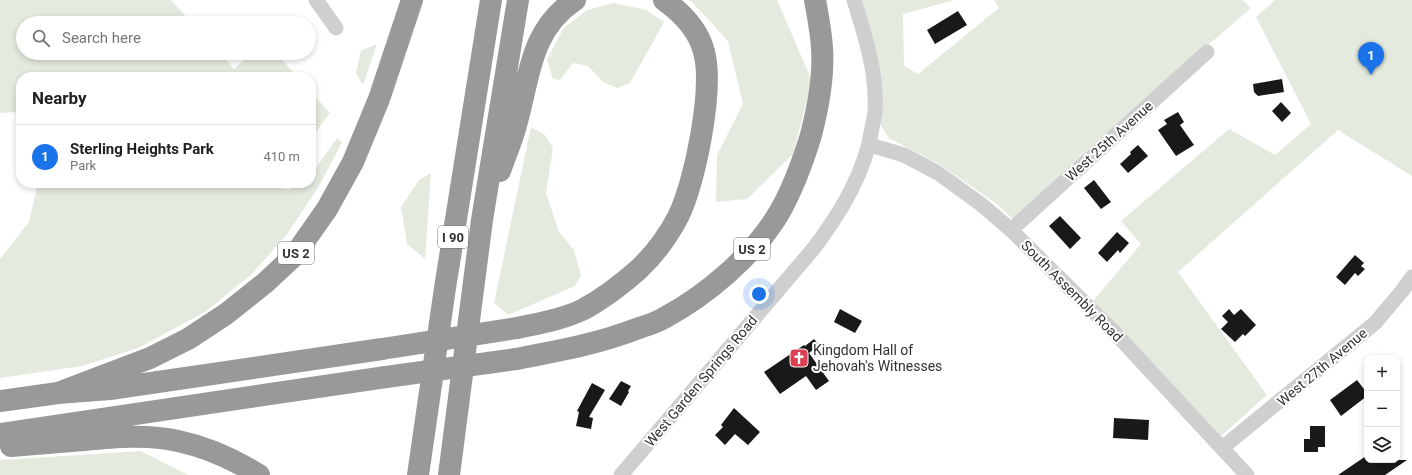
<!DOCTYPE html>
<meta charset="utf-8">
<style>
body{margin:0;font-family:Roboto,sans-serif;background:#f6f6f6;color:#202124}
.controls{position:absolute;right:12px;bottom:12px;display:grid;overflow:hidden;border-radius:8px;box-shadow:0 2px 6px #0003}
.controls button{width:36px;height:36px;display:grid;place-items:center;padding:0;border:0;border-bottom:1px solid #e0e0e0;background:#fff;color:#202124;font:20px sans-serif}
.you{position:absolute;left:759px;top:294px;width:14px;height:14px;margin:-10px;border:3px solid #fff;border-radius:50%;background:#1a73e8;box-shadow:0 0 0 6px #1a73e833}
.badge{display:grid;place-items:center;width:26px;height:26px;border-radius:50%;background:#1a73e8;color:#fff;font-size:13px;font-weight:700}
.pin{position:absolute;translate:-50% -33px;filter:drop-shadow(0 1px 2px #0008)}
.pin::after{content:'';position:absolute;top:21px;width:14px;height:12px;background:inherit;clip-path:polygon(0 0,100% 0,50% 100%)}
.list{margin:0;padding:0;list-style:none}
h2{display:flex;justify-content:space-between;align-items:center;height:52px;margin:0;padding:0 16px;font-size:17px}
h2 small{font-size:13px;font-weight:400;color:#757577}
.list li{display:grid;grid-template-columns:26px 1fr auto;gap:12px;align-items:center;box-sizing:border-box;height:64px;padding:0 16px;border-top:1px solid #e0e0e0}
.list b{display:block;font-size:15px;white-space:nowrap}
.list p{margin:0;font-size:13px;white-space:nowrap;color:#757577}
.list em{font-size:13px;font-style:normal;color:#757577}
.icon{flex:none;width:22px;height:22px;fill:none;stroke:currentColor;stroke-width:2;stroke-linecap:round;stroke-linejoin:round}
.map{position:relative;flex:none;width:1412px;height:475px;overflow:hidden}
.search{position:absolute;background:#fff;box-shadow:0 2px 6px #0003;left:16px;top:16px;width:300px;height:44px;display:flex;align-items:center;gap:10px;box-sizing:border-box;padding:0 14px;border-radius:22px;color:#757577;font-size:15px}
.panel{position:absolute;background:#fff;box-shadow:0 2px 6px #0003;left:16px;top:72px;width:300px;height:116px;border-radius:16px}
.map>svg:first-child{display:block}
</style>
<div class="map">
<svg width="1412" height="475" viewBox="0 0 1412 475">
<rect width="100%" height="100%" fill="#fff"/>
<path fill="#e5eade" d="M0 0H171L192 23H23V53H220L234 69 251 53H276L297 77H21V118L14 112 0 113Z
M689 0H777L812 81 793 154 747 199 716 202 717 155 743 104 728 41 693 3Z
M860 0H954L903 14 904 66 918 74 999 8 994 0H1243L1251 8 1086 151 1013 219 994 202 939 164 889 138 880 124Z
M1275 0H1412V176L1338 130 1178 272 1267 395 1221 436 1093 301 1141 244 1121 221 1229 129 1275 155 1311 124 1256 17Z
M614 3 646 10 664 22 630 83 617 88 603 82 588 66 573 63 560 80 553 79 547 60 563 29 587 10Z
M377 44 363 85 356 73 361 51Z
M311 92 330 113 315 133 311 135Z
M531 127 545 135 553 148 546 193 559 232 574 250 581 276 575 286 508 315 494 303Z
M337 138 342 142 318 188 287 234 252 274 205 312 138 348 82 366 0 378V259L29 222 38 183H276L278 188 289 190 300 183H311V175Z
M431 173 425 259 407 244 401 207 419 180Z
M141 451 188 475H0V460Z"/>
<path fill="#191919" d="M958 11 967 25 935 44 927 30Z
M1282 79 1284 92 1258 96 1254 92 1253 84Z
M1281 102 1291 113 1282 122 1272 111Z
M1178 112 1184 122 1180 125 1194 145 1176 156 1158 130 1167 124 1164 120Z
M1138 145 1148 156 1128 173 1120 164 1131 154 1130 152Z
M1094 180 1111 202 1101 209 1084 188Z
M1060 216 1081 238 1070 249 1049 226Z
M1117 232 1129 243 1120 253 1118 250 1107 262 1098 253Z
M1355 255 1364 263 1361 266 1365 269 1358 276 1355 273 1345 285 1336 277Z
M840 309 862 321 855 333 834 322Z
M1229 309 1234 315 1241 309 1256 325 1245 336 1243 334 1235 342 1221 329 1228 322 1222 316Z
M814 339 819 345 809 353 829 381 816 390 806 376 780 394 764 372 804 345 805 346Z
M1357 380 1367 393V396L1341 416 1330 400Z
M621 381 631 386 628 391 629 392 621 406 609 399Z
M592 383 605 390 589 417 593 418 591 429 576 426 579 412 577 411Z
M734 408 760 432 748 445 735 434 725 445 715 435 723 427 721 425Z
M1114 418 1149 420 1148 440 1113 438Z
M1310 426H1325V447H1318V452H1304V439H1310Z
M1366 456 1367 460H1407L1385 475H1338Z"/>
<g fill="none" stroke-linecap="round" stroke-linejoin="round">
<path stroke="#cfcfcf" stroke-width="15" d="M316 0 336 28
M870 145 904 155 938 173 982 205 1011 230 1113 331 1247 475
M1011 230 1207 52
M1222 448 1375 323 1402 291 1412 277
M621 475 814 248C841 212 865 173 872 128 873 122 875 116 875 110 877 72 865 36 854 0"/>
<path stroke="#999" stroke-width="22" d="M500 171C505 156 512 141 516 125 530 77 529 31 575 0
M517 328C540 323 564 319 584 309 604 298 621 285 638 270 654 255 668 236 678 217 695 184 714 88 704 52 699 31 682 13 664 0
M516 359C558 351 598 344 639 328 647 325 656 323 664 318 707 295 754 255 779 213 793 189 803 161 811 135 818 108 824 76 822 48 821 32 818 16 815 0
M58 393 150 358 188 339 226 314 265 283 294 256 327 209 353 162 379 99 412 0
M0 401 58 393 110 389 382 349
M0 434 386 377
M11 446C35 444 60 442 84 440 115 437 148 434 178 441 206 447 235 460 259 475
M418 475 445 288 491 0
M449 475 482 220 518 0"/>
<path stroke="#999" stroke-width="22" d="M382 349 517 328
M386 377 516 359"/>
</g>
<defs>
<symbol id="church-square" viewBox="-11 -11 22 22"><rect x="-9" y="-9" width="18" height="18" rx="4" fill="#dc4052" stroke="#fff"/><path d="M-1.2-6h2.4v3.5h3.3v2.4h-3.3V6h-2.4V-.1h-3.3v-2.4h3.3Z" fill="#fff"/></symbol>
</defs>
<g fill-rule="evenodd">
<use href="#church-square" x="788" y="347" width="22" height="22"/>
</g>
<g text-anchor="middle" stroke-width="4" stroke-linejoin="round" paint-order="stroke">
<g fill="#fff" stroke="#707070" stroke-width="1">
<rect x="438" y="226" width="30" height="22" rx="3"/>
<rect x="734" y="238" width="36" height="22" rx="3"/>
<rect x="278" y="242" width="36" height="22" rx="3"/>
</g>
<g font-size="13" font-weight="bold" fill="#323232">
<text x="453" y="242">I 90</text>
<text x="752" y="254">US 2</text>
<text x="296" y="258">US 2</text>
</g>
<g font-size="14" fill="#323232" stroke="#fff">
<text transform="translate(1109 141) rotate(-42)" y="5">West 25th Avenue</text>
<text transform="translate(1072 291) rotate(45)" y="5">South Assembly Road</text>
<text transform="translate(1322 367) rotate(-40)" y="5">West 27th Avenue</text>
<text transform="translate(701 381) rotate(-50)" y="5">West Garden Springs Road</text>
</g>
<g font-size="14" fill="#323232" stroke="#fff" text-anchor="start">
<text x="813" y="355">Kingdom Hall of<tspan x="813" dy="16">Jehovah's Witnesses</tspan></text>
</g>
</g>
</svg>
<div class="controls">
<button>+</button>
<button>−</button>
<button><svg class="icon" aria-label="layers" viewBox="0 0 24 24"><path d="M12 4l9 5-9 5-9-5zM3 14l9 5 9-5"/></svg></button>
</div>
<div class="you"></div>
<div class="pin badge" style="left:1371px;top:75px">1</div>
<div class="search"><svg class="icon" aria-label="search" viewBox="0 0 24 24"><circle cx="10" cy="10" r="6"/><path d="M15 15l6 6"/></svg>Search here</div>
<section class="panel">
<h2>Nearby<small></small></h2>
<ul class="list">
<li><span class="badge">1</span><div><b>Sterling Heights Park</b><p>Park</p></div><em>410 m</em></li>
</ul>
</section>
</div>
